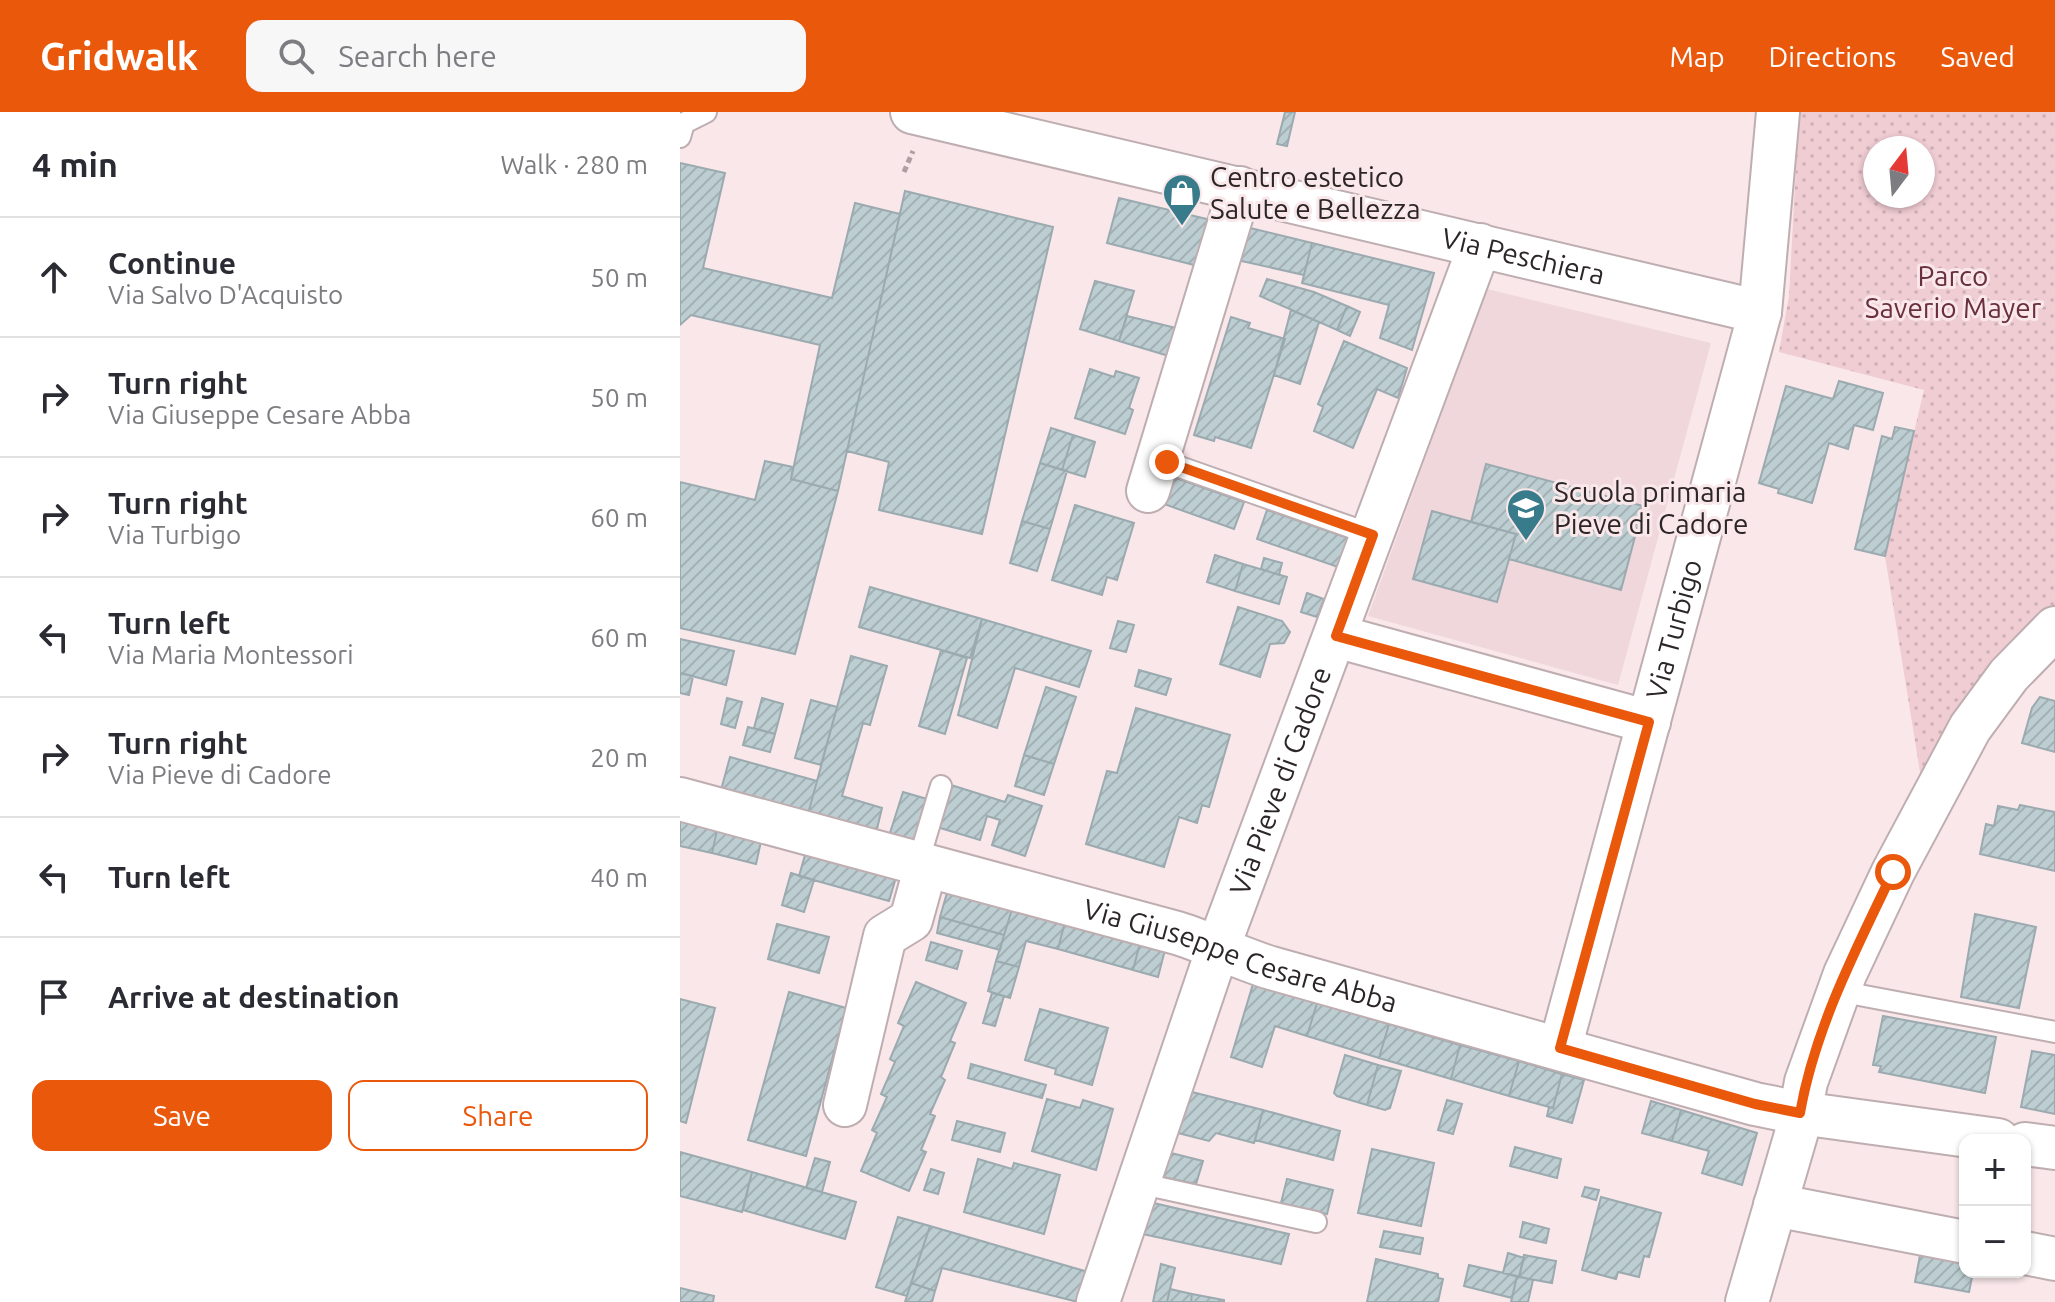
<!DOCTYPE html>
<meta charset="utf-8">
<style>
body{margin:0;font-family:Ubuntu,sans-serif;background:#f7f7f7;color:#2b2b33}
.controls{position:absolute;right:24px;bottom:24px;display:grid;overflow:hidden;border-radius:16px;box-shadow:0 2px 6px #0004}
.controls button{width:72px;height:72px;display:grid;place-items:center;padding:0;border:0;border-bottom:2px solid #e1e1e2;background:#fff;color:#2b2b33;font:40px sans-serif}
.compass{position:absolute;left:1183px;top:24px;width:72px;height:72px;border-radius:50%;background:#fff;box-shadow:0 2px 6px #0004;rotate:16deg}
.stop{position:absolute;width:24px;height:24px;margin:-18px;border:6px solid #ea580c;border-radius:50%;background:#fff}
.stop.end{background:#ea580c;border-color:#fff;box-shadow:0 2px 8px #0008}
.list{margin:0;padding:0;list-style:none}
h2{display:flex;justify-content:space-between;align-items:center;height:104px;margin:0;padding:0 32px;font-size:34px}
h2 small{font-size:26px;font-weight:400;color:#7c7c81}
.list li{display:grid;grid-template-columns:52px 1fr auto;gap:24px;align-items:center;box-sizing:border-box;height:120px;padding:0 32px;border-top:2px solid #e1e1e2}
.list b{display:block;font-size:30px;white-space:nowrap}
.list p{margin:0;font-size:26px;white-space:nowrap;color:#7c7c81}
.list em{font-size:26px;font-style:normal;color:#7c7c81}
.actions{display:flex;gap:16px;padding:24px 32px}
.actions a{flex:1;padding:18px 0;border:2px solid #ea580c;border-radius:16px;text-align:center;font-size:28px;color:#ea580c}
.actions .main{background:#ea580c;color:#fff}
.icon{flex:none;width:44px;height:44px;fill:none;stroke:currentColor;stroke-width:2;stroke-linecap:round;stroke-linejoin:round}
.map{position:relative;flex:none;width:1375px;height:1190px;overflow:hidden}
header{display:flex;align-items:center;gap:48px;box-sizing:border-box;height:112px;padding:0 40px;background:#ea580c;color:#fff}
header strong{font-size:38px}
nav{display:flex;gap:44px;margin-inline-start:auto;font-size:28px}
.search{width:560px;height:72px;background:#f7f7f7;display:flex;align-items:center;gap:20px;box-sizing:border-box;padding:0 28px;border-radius:16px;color:#7c7c81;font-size:30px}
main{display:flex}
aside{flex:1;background:#fff}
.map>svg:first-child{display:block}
</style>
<header>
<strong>Gridwalk</strong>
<div class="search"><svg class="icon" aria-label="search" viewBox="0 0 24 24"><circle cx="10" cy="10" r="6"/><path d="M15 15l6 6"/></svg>Search here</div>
<nav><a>Map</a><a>Directions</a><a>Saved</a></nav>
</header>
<main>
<aside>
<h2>4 min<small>Walk · 280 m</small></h2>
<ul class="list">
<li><svg class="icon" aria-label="ahead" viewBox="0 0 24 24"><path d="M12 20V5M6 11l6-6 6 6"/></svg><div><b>Continue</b><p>Via Salvo D'Acquisto</p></div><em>50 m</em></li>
<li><svg class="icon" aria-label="right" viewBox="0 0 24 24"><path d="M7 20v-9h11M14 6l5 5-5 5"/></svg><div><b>Turn right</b><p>Via Giuseppe Cesare Abba</p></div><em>50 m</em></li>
<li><svg class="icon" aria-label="right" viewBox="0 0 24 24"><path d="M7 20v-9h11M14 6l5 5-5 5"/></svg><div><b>Turn right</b><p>Via Turbigo</p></div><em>60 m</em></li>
<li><svg class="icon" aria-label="left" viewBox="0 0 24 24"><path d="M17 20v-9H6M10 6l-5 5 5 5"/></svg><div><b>Turn left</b><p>Via Maria Montessori</p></div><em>60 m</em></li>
<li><svg class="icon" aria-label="right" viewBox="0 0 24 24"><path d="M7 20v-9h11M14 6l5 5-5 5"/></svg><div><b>Turn right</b><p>Via Pieve di Cadore</p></div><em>20 m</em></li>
<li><svg class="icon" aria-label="left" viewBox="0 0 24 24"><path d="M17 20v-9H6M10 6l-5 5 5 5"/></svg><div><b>Turn left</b></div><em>40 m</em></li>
<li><svg class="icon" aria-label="arrive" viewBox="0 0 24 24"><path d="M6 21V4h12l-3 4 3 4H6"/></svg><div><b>Arrive at destination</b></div></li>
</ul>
<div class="actions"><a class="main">Save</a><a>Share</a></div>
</aside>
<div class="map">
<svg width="1375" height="1190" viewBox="0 0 1375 1190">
<defs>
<pattern id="green-dots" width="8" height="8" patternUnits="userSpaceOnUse" patternTransform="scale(2)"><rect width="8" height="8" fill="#f0ccd3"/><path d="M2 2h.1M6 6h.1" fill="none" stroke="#ceafb5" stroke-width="1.8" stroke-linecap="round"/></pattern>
<pattern id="building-hatch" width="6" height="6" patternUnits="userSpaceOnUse" patternTransform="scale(2)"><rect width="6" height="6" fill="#bdced2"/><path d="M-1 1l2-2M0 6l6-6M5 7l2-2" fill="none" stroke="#a3b1b4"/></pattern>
</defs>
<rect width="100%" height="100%" fill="#f9e7ea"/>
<path fill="#f0d7db" d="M807 177 1031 231 938 573 688 504Z"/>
<path fill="url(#green-dots)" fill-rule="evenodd" d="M1119 0H1375V498L1242 672 1205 444 1244 278 1099 240 1109 184ZM1195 36H1243V84H1195Z"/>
<path fill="url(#building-hatch)" stroke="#9aaaaf" stroke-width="2" d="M605 0H615L607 34 597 32Z
M0 51 45 61 23 156 152 186 175 91 220 102 158 379 111 367 140 233 11 203 0 213Z
M225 79 373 115 302 422 199 398 209 350 167 339Z
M439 86 535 109 522 155 427 131Z
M566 115 632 131 624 163 557 148Z
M632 131 754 161 732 238 700 226 709 193 622 171Z
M587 167 634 180 667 194 657 218 580 184Z
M415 169 454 179 439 229 400 217Z
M667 194 680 200 670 224 657 218Z
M611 198 639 210 620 272 594 263Z
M447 204 500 217 492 245 439 229Z
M551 205 570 211 568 216 605 227 571 336 535 325 534 329 514 323Z
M664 229 727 256 718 286 697 277 673 336 634 319 643 295 638 292Z
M410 257 434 265 436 259 459 266 449 296 453 298 445 322 395 306Z
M1159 269 1203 281 1193 318 1174 313 1168 337 1149 331 1132 391 1098 381 1099 377 1079 371 1106 274 1153 287Z
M1215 315 1234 319 1205 444 1175 437 1202 324 1212 327Z
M371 316 393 323 382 358 360 351Z
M393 323 415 330 405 365 382 358Z
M85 349 113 355 111 367 158 379 115 542 0 516V370L75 388Z
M360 351 387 359 370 417 342 409Z
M806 352 963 394 941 478 829 447 836 422 791 410Z
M493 365 564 390 554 417 484 392Z
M395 393 454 411 437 468 427 465 422 483 372 468Z
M587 398 668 426 658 455 577 427Z
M752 399 836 422 817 490 733 467Z
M342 409 370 417 357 459 330 451Z
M535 443 563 452 555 479 527 470Z
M584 446 602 451 599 463 581 457Z
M563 452 607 465 599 492 555 479Z
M190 475 302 507 290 546 179 515Z
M627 481 644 487 637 505 621 500Z
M558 495 602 509 610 520 604 531 590 532 580 565 540 552Z
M302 507 411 539 399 575 335 556 317 616 278 603Z
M438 509 454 513 446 540 430 536Z
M0 527 54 539 46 573 0 561Z
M261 538 287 546 265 622 239 614Z
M171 544 207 554 190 613 183 611 162 684 202 696 196 721 128 702Z
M459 558 491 567 486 583 455 574Z
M0 561 13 564 9 583 0 581Z
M366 575 396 585 374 652 344 643Z
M1360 585 1375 589V640L1342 631 1352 596Z
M47 586 62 590 55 616 41 612Z
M82 586 103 592 95 622 74 616Z
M131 588 157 595 141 653 115 646Z
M456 596 550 623 529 695 522 693 517 711 499 705 484 755 406 732 427 659 437 661Z
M68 615 95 622 90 640 63 633Z
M344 643 374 652 364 683 335 674Z
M50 645 137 669 128 702 41 678Z
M271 673 325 690 328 683 362 694 345 744 312 733 320 708 307 704 300 728 257 715Z
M223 680 247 687 234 732 209 724Z
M1340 693 1375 700V759L1300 742 1306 712 1314 714 1318 694 1338 698Z
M0 705 38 714 32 741 0 734Z
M38 714 82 725 76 752 32 741Z
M127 736 217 762 209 789 119 764Z
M111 761 134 768 124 800 102 793Z
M269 774 334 791 324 823 260 805Z
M334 791 386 806 378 837 346 829 339 855 316 849Z
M1295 802 1356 815 1339 896 1281 885Z
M260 805 324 823 320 838 257 821Z
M386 806 461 827 453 858 378 837Z
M97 812 149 825 139 861 88 847Z
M461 827 486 834 478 865 453 858Z
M251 830 282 839 277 857 246 848Z
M316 849 339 855 330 886 308 879Z
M236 870 286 891 270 929 275 931 261 965 265 968 250 1002 255 1004 241 1038 246 1040 229 1079 181 1059 197 1021 192 1018 207 985 201 982 215 950 210 947 224 914 218 911Z
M573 872 637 891 627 924 595 914 582 955 551 945Z
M109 880 166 896 126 1044 68 1028Z
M312 881 324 884 315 914 303 911Z
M0 887 35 896 6 1011 0 1009Z
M637 891 709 912 699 946 627 924Z
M360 897 428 916 412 973 375 962 376 957 345 948Z
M1203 904 1316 925 1305 981 1199 960 1201 954 1193 953Z
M709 912 780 933 771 967 699 946Z
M780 933 839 949 829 984 771 967Z
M1352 939 1375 943V1002L1341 995Z
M665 943 698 953 687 993 657 984 654 981Z
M839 949 882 962 873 996 829 984Z
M291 952 366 973 362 986 288 966Z
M698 953 721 959 710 996 705 998 687 993Z
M882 962 904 968 892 1011 867 1004 869 995 873 996Z
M512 980 583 998 574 1031 536 1021 529 1029 498 1021Z
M367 987 400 996 403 988 433 997 416 1058 352 1039Z
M767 988 782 992 773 1022 758 1018Z
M971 989 1001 998 992 1029 962 1021Z
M583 998 660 1019 653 1048 575 1028Z
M1001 998 1077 1021 1062 1073 1022 1061 1029 1039 992 1029Z
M277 1009 325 1021 320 1040 272 1028Z
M835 1035 881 1047 877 1066 830 1054Z
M692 1037 754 1051 741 1114 678 1101Z
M0 1040 72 1060 62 1100 0 1084Z
M491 1041 523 1049 516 1072 483 1065Z
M135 1046 150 1050 142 1080 126 1076Z
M298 1047 332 1057 334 1051 380 1063 364 1122 284 1100Z
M251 1057 264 1061 258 1082 244 1078Z
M72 1060 176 1090 165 1127 63 1098Z
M607 1067 653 1078 647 1102 601 1091Z
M905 1075 919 1078 916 1088 902 1084Z
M921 1085 981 1101 969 1145 964 1144 959 1165 938 1160 936 1167 902 1158Z
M469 1090 609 1122 601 1152 458 1121Z
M218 1105 250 1114 227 1184 196 1175Z
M843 1110 869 1117 866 1131 840 1125Z
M250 1114 408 1160 398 1190 262 1156 255 1179 231 1171Z
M704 1119 743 1126 740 1142 700 1135Z
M1241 1138 1285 1147V1160H1293L1289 1180 1235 1170Z
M828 1141 844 1146 839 1165 823 1161Z
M844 1143 876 1149 872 1171 839 1165Z
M696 1147 758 1162V1166L763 1167 758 1190H687Z
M481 1152 495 1156 487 1190H473Z
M789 1153 837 1164 832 1186 784 1174Z
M837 1164 853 1168 848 1190H831Z
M231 1171 255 1179 252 1190H225Z
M0 1176 34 1184 33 1190H0Z
M490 1177 512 1182 511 1190H487Z
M512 1182 544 1188V1190H511Z"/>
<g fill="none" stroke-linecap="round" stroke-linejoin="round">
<defs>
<path id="lane" d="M0 25 4 11 26 0
M477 347 693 423
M238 751 261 674
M1158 879 1375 920
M458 1071 636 1110"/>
<g id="street">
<path id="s1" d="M232 0 1080 200"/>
<path d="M468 379 560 76"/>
<path d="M656 524 969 610"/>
<path id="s2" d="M0 687 497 821C529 831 559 846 591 856L1075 992 1120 1001 1318 1028"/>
<path id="s3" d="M880 936 1080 200 1098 0"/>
<path d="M165 993 205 824 231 808 246 754"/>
<path d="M1345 1032 1375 1036"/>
<path d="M1095 1093 1285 1130"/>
<path d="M1345 1141 1375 1147"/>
<path id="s4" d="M418 1190 538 836 800 133"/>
<path d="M1067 1190 1117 1019 1126 970 1165 862 1213 760 1290 616 1329 563 1375 516"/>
</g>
</defs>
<use href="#lane" stroke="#bfaeb1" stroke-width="24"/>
<use href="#street" stroke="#bfaeb1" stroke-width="46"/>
<path stroke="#ad9fa2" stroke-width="5" stroke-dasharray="6 4" stroke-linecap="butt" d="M224 60 233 39"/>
<use href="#lane" stroke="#fff" stroke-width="20"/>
<use href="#street" stroke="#fff" stroke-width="42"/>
</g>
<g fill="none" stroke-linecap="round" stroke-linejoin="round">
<path stroke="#ea580c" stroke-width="10" d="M487 350 693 423 656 524 969 610 880 936 1075 992 1120 1001C1135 916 1176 837 1213 760"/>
</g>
<defs>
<symbol id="shop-pin" viewBox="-11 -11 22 30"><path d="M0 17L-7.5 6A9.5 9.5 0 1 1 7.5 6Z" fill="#387b8b" stroke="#f9e7ea"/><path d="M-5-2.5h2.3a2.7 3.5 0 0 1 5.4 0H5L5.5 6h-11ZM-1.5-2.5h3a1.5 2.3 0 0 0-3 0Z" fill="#fff"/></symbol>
<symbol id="school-pin" viewBox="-11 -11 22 30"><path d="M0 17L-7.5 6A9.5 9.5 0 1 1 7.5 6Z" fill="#387b8b" stroke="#f9e7ea"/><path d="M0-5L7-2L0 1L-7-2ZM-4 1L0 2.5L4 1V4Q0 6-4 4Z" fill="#fff"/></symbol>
</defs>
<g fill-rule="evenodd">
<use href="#shop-pin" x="480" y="59" width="44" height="60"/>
<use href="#school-pin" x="824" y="374" width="44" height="60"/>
</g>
<g text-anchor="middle" stroke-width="6" stroke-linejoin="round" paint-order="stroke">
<g font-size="28" fill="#2c2627" stroke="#f9e7ea" text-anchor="start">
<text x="530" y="75">Centro estetico<tspan x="530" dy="32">Salute e Bellezza</tspan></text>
<text x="874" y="390">Scuola primaria<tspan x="874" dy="32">Pieve di Cadore</tspan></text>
</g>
<g font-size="28" fill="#2c2627" stroke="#f9e7ea">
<text dy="10" stroke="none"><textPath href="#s1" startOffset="628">Via Peschiera</textPath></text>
<text dy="10" stroke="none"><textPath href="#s3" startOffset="434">Via Turbigo</textPath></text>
<text dy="10" stroke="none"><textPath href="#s4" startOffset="552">Via Pieve di Cadore</textPath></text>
<text dy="10" stroke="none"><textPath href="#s2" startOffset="582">Via Giuseppe Cesare Abba</textPath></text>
</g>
<g font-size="28" fill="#6a2f3f" stroke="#f9e7ea">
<text x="1273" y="174">Parco<tspan x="1273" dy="32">Saverio Mayer</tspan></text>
</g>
</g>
</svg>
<div class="controls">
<button>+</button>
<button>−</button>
</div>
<svg class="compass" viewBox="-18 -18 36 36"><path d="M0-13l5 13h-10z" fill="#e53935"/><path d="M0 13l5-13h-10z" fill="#7c7c81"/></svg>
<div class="stop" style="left:1213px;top:760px"></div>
<div class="stop end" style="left:487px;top:350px"></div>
</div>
</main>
